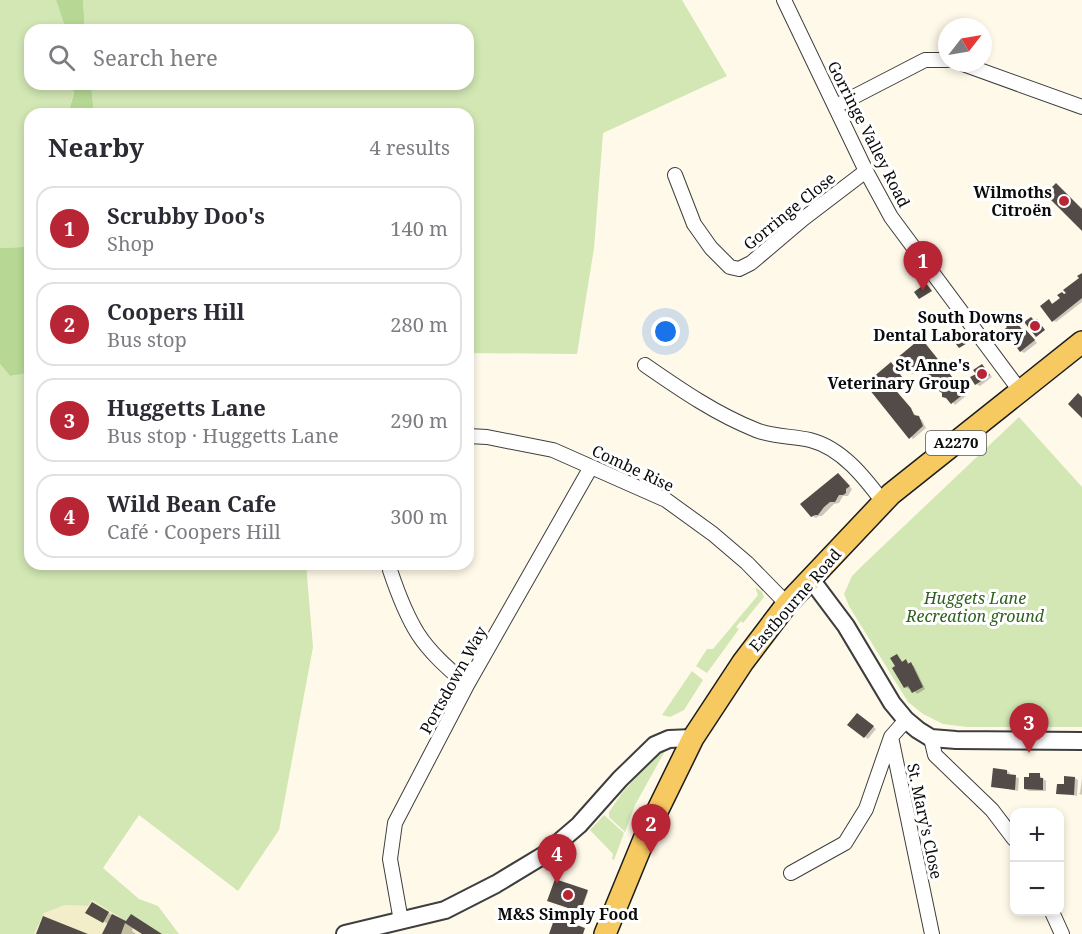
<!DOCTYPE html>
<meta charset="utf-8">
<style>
body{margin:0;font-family:"Noto Serif",serif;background:#f2f2f3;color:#2b2b33}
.controls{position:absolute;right:18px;bottom:18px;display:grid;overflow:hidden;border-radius:12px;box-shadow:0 3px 9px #0003}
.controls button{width:54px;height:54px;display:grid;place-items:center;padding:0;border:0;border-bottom:2px solid #e1e1e2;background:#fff;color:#2b2b33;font:30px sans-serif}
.compass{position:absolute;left:938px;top:18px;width:54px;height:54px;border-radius:50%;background:#fff;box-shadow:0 3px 9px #0003;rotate:59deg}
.you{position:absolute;left:666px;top:332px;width:21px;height:21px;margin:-15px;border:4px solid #fff;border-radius:50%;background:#1a73e8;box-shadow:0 0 0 9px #1a73e833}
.badge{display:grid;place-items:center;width:39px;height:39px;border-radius:50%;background:#b82636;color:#fff;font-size:20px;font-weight:700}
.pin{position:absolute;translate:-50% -50px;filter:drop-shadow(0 2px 3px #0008)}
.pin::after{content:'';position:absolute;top:32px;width:21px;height:18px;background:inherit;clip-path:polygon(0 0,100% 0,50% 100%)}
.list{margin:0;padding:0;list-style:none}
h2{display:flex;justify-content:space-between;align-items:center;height:78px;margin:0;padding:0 24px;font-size:26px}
h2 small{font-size:20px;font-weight:400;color:#7c7c81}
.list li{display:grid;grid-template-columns:39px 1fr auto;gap:18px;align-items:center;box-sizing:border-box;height:84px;margin:0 12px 12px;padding:0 12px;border:2px solid #e1e1e2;border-radius:18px}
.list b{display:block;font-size:22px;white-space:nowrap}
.list p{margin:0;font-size:20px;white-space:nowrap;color:#7c7c81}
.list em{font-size:20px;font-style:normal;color:#7c7c81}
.icon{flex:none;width:33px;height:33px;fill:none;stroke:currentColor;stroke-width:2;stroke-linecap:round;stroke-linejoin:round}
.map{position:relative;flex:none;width:1082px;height:934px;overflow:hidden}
.search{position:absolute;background:#fff;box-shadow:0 3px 9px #0003;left:24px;top:24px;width:450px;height:66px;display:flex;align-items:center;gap:15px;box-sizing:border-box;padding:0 21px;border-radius:18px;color:#7c7c81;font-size:22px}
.panel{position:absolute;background:#fff;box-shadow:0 3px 9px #0003;left:24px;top:108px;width:450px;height:462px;border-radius:18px}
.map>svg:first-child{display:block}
</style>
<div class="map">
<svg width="1082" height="934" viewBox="0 0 1082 934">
<rect width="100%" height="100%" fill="#fff9e9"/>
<path fill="#f3edca" d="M92 900 126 921 131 914 162 934H34L43 913 65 905 88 906Z"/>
<path fill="#d2e7b4" d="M0 0H56L66 30H30V84H73L74 92 68 114H30V241L24 247 0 248Z
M83 0H682L727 76 603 133 594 248 577 354 468 353V114H94L91 84H468V30H85Z
M0 364 10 376 29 373 30 371V564H306L313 647 279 830 238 891 139 815 103 868 139 899 158 906 179 934H162L131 914 126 921 92 900 88 906 65 905 44 913 34 934H0Z
M1019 417 1082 487V727H967L943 724 923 714 908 702 849 606 844 594 852 576 863 565Z
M755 587 762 592 764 597 743 623 741 621 736 627 739 629 707 673 696 666 707 649H713L758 595Z
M692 671 703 680 684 710 670 717 662 715Z
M663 750 665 751 635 805 625 832 609 817V812L622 793 659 752Z
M604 815 624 833 614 860 612 859 613 854 590 830Z"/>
<path fill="#b7d894" d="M56 0H83L85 30H66Z
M73 84H91L94 114H68L74 93Z
M30 241V371L29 373 10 376 0 364V248L24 247Z"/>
<path fill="#0003" d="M1082 275V302L1056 322 1053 320 1049 301 1054 305 1081 278Z
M1013 320 1025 333 1030 334 1037 343 1024 353 1021 351 1018 339 1014 334 1011 336 1008 334Z
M921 340 967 395 955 405 921 365 916 369V372L912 374 908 372Z
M891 364 905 380 903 384 894 388 917 417 922 420 926 428 913 439 867 384Z
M982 365 992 377 980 386 976 384 978 374Z
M839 475 852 489 848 496H843L839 503 834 504 822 516H819L816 518 812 516Z
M897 656 903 662 906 661 914 666 925 689 917 694 911 687 909 689 905 687 897 667Z
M861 717 876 729 868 739 849 725Z
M1007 771 1010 773V776L1019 778 1018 791 993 786Z
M1039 775 1046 781V791H1029L1025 789Z
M1075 778 1078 780 1077 796 1058 793Z
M1082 778V795L1078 793H1080Z
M556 881 588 892 581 912 549 900Z
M92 904 127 923 160 934H145L133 927 132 931 136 934H103L108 924 87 912Z"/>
<path fill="#534b47" d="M1056 183 1082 209V231L1045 194Z
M1082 273V298L1052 322 1040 306 1049 299 1052 304 1060 298 1057 295 1062 292 1064 294 1066 293 1063 290 1079 278 1077 276Z
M926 283 932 291 919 299 914 292Z
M1031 317 1035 321 1037 319 1045 330 1036 337 1024 322Z
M1013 318 1024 332 1026 330 1035 340 1020 352 1012 341 1016 338 1011 332 1007 335 1003 331 1007 327 1005 324Z
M962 334 969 342 959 348 953 340Z
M921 338 965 393 951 404 946 398 942 397V393L933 387 934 383 930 378 926 377 925 373 918 364 913 367V371L907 373 897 358Z
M891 362 902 377 899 382 892 386 911 408 914 415 919 416 923 426 909 439 865 384Z
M982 364 990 375 975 385 970 377 976 374 973 370Z
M1078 393 1082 397V418L1068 404Z
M838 473 850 486 846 489V493L843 495H839L835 502H830L824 507 818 515H815L811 517 800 504Z
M897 654 902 662 906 659 908 664 911 662 923 687 912 693 908 686 904 688 892 668 895 666 890 658Z
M857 713 874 726 864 738 847 725Z
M993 768 1007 770V774L1016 775 1015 790 991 787Z
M1029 773H1040V778H1043V790L1024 789V777H1029Z
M1064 776 1075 777 1074 795 1056 794 1057 784H1064Z
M555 879 588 890 580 912 547 901Z
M92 902 109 912 103 923 85 913Z
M112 914 126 921 131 914 162 934H142L125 923 121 934H102Z
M43 916 88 934H36Z
M555 917 585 928 583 934H549Z"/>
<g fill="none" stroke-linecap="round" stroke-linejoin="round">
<defs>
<path id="minor" d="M784 0 866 171 891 217 1021 392
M960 63 1082 107
M836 106 925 60H947
M675 175 694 224 711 248 730 267 739 269 751 263 803 219 866 171
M645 365C681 390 716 414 756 430 773 437 793 436 810 440 842 448 865 478 883 502
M468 436 487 437 553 450 666 500 713 534 747 563 787 604
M390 570C397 591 406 615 418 634 431 654 450 670 467 685
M906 720 891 737 932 934
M931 738 935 755 992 810 1014 839
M791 873 845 843 866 809 891 737
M1052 912 1062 934
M401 921 390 859 395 823 467 685 591 467"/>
<path id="tertiary" d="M810 578 846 626 892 703 906 720 918 730 931 738 956 740 1082 741
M345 934 445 910 496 884 544 855 579 825 620 779 655 745 669 739 693 738"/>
<path id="primary" d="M605 934 647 832 693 738 743 662 787 604 891 494 1082 342"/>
</defs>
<use href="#minor" stroke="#3e3e3e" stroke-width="16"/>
<use href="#tertiary" stroke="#3e3e3e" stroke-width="20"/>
<use href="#primary" stroke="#1c1c1c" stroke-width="24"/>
<use href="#minor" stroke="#fff" stroke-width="14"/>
<use href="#tertiary" stroke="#fff" stroke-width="16"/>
<use href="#primary" stroke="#f6c961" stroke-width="21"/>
</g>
<g fill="#b82636" stroke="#fff" stroke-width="2">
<circle cx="1064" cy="201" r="6"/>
<circle cx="1035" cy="326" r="6"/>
<circle cx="982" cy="374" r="6"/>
<circle cx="568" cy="895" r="6"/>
</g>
<g text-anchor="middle" stroke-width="6" stroke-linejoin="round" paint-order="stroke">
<rect fill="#fff" stroke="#545454" stroke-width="1.5" x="926" y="431" width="60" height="24" rx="4.5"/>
<g font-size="15" font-weight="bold" fill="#0b0b0b">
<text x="956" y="448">A2270</text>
</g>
<g font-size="16" fill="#0b0b0b" stroke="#fff">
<text transform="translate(869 134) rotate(63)" y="6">Gorringe Valley Road</text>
<text transform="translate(789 211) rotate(-39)" y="6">Gorringe Close</text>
<text transform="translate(633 468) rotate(25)" y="6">Combe Rise</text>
<text transform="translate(795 600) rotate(-49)" y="6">Eastbourne Road</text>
<text transform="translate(453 680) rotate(-61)" y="6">Portsdown Way</text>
<text transform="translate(925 821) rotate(78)" y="6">St. Mary's Close</text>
</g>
<g font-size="16" font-weight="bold" fill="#0b0b0b" stroke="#fff" text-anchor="end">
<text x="1052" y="198">Wilmoths<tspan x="1052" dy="18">Citroën</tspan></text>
<text x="1023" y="323">South Downs<tspan x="1023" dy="18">Dental Laboratory</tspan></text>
<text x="970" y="371">St Anne's<tspan x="970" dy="18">Veterinary Group</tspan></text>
<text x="568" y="920" text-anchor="middle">M&amp;S Simply Food</text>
</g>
<g font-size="16" font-style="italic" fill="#2f601d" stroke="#fff">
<text x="975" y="604">Huggets Lane<tspan x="975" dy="18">Recreation ground</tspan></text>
</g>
</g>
</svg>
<div class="controls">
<button>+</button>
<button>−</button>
</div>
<svg class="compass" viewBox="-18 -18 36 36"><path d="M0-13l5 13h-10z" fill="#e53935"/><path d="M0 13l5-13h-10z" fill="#7c7c81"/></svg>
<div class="you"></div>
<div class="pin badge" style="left:923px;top:291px">1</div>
<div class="pin badge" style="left:651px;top:854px">2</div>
<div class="pin badge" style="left:1029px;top:753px">3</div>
<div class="pin badge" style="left:557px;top:884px">4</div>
<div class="search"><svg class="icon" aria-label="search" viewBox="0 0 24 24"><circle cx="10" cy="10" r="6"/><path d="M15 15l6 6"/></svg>Search here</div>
<section class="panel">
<h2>Nearby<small>4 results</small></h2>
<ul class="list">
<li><span class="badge">1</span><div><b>Scrubby Doo's</b><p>Shop</p></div><em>140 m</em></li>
<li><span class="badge">2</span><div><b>Coopers Hill</b><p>Bus stop</p></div><em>280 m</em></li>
<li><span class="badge">3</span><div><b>Huggetts Lane</b><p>Bus stop · Huggetts Lane</p></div><em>290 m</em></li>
<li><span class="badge">4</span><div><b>Wild Bean Cafe</b><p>Café · Coopers Hill</p></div><em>300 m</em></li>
</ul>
</section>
</div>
